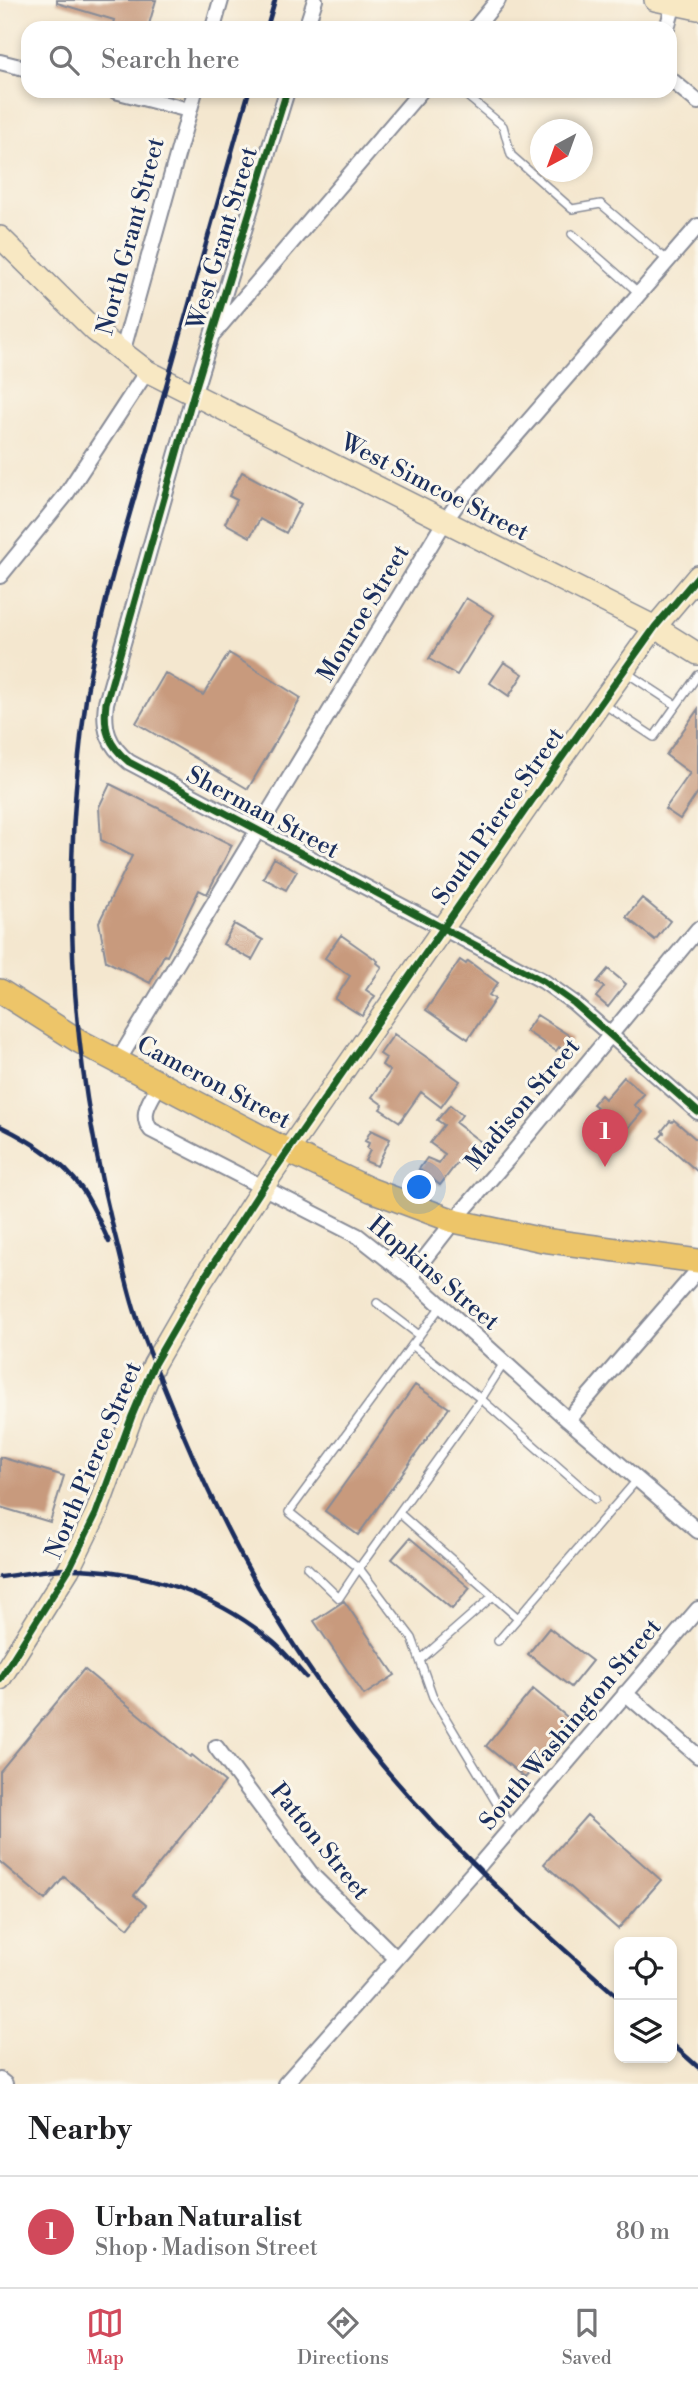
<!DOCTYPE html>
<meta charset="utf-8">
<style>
body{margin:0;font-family:"Libre Bodoni",serif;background:#f2f2f2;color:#202124}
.controls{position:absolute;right:21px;bottom:21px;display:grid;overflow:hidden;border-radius:14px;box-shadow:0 4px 10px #0003}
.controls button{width:63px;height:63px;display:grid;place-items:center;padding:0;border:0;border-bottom:2px solid #e0e0e0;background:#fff;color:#202124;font:35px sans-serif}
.compass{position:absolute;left:530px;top:119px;width:63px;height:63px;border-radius:50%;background:#fff;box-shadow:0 4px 10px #0003;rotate:221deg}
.you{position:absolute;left:420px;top:1188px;width:24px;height:24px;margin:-18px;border:5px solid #fff;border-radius:50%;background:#1a73e8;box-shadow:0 0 0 10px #1a73e833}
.badge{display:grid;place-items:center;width:46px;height:46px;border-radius:50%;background:#d1495b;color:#fff;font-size:23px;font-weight:700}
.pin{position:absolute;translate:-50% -58px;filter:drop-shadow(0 2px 4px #0008)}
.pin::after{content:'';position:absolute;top:37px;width:24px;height:21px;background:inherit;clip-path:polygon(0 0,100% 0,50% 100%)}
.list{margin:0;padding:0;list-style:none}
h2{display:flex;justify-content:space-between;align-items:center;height:91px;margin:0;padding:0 28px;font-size:30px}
h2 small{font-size:23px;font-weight:400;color:#757577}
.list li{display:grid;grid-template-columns:46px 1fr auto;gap:21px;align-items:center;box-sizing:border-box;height:112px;padding:0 28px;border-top:2px solid #e0e0e0}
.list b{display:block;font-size:26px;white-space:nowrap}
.list p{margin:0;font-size:23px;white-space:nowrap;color:#757577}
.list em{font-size:23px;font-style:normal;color:#757577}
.icon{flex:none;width:38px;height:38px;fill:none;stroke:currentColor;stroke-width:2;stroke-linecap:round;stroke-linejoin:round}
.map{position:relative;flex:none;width:698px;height:2084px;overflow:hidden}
.search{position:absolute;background:#fff;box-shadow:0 4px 10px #0003;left:21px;right:21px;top:21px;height:77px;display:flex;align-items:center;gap:18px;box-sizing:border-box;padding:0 24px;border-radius:21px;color:#757577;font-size:26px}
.sheet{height:203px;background:#fff}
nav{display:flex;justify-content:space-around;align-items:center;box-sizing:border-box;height:98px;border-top:2px solid #e0e0e0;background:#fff;font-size:19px;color:#757577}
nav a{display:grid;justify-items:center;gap:4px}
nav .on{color:#d1495b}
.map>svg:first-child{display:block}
</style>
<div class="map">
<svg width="698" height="2084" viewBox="0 0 698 2084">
<rect width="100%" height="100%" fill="#fbf7ec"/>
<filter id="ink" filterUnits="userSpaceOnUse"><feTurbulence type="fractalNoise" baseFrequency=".0143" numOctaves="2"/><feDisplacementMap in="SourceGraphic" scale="14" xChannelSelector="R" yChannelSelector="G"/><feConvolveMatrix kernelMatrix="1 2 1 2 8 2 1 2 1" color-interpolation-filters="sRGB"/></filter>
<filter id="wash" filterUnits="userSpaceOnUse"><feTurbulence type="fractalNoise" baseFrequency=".00686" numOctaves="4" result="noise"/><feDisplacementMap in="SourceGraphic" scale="28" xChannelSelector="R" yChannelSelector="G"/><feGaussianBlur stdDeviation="1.57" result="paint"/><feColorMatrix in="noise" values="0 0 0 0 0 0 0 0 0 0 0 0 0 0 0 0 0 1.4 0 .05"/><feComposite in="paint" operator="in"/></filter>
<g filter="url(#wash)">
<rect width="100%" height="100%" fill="#f4e7cf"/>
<g id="blocks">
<path fill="#c89a7d" d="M57 0H156L148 28H112L114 20 57 3Z
M242 472 301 504 286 533 260 519 250 537 225 523 237 500 229 496Z
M466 598 494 615 457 675 429 659Z
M229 653 301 698 248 789 136 723 165 673 203 695Z
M504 662 523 674 509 696 490 683Z
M698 709V792L680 819 665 809 690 773 666 755Z
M110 784 232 845 207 894 199 890 167 956 164 955 150 983 106 961 99 922 132 856 101 840 99 807Z
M274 858 297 871 286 890 263 878Z
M642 898 670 921 655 940 626 917Z
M234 924 263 940 252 960 223 944Z
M341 935 378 961 377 963 382 967 366 990 375 996 362 1016 335 999 350 976 325 958Z
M460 960 466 964 468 961 498 983 489 995 495 999 468 1039 426 1010Z
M608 969 626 984 608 1007 596 997 604 987 597 982Z
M537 1015 573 1038 564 1051 559 1047 556 1051 526 1031Z
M394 1034 460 1081 441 1107 421 1092 400 1122 380 1109 383 1105 372 1097 390 1071 382 1065 386 1058 380 1054Z
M624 1077 644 1094 634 1105 642 1112 618 1140 590 1115 597 1107 593 1104 601 1095 605 1099Z
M450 1105 462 1115 456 1123 486 1146 474 1162 464 1154 440 1185 419 1169 427 1158 439 1163 445 1154 430 1143 444 1125 437 1120Z
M674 1120 698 1141V1172L659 1138 664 1133 662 1131 670 1121 672 1122Z
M371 1130 390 1139 377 1166 365 1161 370 1150 367 1148 369 1143 365 1141Z
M415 1385 449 1408 358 1535 325 1511Z
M0 1457 64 1476 50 1522 0 1507Z
M410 1538 470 1588 452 1609 392 1559Z
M344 1601 395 1675 364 1695 314 1621Z
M549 1628 592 1661 571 1687 528 1654Z
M84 1669 190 1757 192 1755 225 1782 134 1895 146 1905 128 1928 64 1877 45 1900 0 1862V1771Z
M533 1689 572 1721 525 1778 486 1746Z
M587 1815 661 1880 618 1929 544 1864Z"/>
</g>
</g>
<g filter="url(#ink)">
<use href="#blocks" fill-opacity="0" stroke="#888b96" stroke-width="2"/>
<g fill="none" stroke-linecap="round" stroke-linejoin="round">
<defs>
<path id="lane" d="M461 91 503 126 511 155 572 209 601 204 667 260
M572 234 639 293
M627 673 676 705
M602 703 654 737 698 675
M377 1303 419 1335
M412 1345 481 1399 359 1568 289 1512C340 1443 390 1375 441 1306
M504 1363 481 1399 595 1499
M399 1513 518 1618 637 1480
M307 1567 339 1598 359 1568 412 1638 433 1697 511 1827
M498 1641 518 1618
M420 1660 493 1596"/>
<path id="street" d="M213 28 221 0
M306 28 315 0
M475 28 498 0
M667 28 674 4
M0 62 28 69
M670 79 698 102
M115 91 189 110
M287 91 193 396 106 703C103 729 108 745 129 762L543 981 574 1003 698 1112
M214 333 421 91
M122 353 195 91
M0 576 65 496 147 371
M118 1061 445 521 460 500 698 226
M160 1083C152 1098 138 1114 151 1130L358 1236 410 1277 568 1420 698 1531
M410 1277 454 1221 507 1160 698 929
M568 1420 698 1270
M625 1693 698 1756
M216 1747 312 1875 396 1958
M0 2080 5 2084
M285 2084 477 1868 698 1609"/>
<path id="secondary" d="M655 0 698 9
M0 237 95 331 147 371 655 627 698 654
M0 1679 69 1569 96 1514 132 1416 154 1364 202 1281 263 1187 558 763 655 627 698 576"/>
<path id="primary" d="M0 991 79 1041 288 1151 371 1190 454 1221 543 1240 698 1261"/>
</defs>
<use href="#lane" stroke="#888b96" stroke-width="10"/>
<use href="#street" stroke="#888b96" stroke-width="18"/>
<use href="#secondary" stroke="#888b96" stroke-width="24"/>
<use href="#primary" stroke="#888b96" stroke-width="26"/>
<use href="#lane" stroke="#fff" stroke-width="7"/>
<use href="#street" stroke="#fff" stroke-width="14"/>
<use href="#secondary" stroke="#f8e8c3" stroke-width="21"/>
<use href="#primary" stroke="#edc569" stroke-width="23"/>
<path stroke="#1b2f5e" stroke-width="4.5" d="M267 28 275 0
M249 91C215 213 180 335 146 457 124 535 99 613 87 692 59 878 70 1066 118 1247 124 1271 129 1295 137 1318 151 1358 168 1397 184 1436 232 1550 294 1657 372 1753 446 1843 531 1921 619 1998
M0 1126C31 1141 62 1160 82 1189 93 1205 101 1225 109 1242
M0 1577C23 1574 46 1569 69 1569 142 1569 217 1594 273 1642 285 1652 295 1665 306 1677
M672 2044 698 2067"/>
<defs>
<path id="cycleway" d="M287 91 193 396 106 703C103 729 108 745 129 762L543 981 574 1003 698 1112
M0 1679 69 1569 96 1514 132 1416 154 1364 202 1281 263 1187 558 763 655 627 698 576"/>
</defs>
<use href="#cycleway" stroke="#fbf7ec" stroke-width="11"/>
<use href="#cycleway" stroke="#1b5e20" stroke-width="7"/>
</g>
</g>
<g text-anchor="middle" stroke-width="6" stroke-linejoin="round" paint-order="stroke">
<g font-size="24" fill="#1b2f5e" stroke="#fbf7ec">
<text transform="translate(130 236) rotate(-75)" y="8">North Grant Street</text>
<text transform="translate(222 238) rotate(-73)" y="8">West Grant Street</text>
<text transform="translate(435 487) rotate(27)" y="8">West Simcoe Street</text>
<text transform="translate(363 613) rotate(-59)" y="8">Monroe Street</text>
<text transform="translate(263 812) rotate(28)" y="8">Sherman Street</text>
<text transform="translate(498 816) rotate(-55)" y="8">South Pierce Street</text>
<text transform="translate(214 1082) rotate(28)" y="8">Cameron Street</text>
<text transform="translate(522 1104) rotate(-50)" y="8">Madison Street</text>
<text transform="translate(434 1273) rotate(40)" y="8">Hopkins Street</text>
<text transform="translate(93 1460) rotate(-67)" y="8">North Pierce Street</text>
<text transform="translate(570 1724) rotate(-50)" y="8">South Washington Street</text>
<text transform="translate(320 1841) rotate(51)" y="8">Patton Street</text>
</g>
</g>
</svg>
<div class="controls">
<button><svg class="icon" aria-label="locate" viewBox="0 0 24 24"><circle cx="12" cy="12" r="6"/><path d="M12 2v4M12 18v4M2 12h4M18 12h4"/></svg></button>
<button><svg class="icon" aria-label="layers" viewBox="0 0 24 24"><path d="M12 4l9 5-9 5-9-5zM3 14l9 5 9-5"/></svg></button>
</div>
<svg class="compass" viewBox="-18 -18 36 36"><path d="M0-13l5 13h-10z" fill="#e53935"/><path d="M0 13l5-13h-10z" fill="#757577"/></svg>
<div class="you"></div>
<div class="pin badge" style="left:605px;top:1167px">1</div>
<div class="search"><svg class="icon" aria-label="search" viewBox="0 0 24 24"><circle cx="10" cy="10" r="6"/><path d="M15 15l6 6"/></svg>Search here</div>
</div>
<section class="sheet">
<h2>Nearby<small></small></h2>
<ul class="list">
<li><span class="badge">1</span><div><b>Urban Naturalist</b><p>Shop · Madison Street</p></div><em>80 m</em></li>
</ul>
</section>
<nav>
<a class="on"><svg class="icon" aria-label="map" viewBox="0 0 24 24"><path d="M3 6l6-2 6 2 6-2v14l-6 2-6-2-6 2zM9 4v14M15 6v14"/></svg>Map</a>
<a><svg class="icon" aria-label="directions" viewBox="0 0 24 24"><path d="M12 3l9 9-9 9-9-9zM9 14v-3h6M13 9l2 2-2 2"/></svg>Directions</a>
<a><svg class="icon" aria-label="saved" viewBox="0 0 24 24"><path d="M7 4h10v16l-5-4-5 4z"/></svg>Saved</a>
</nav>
